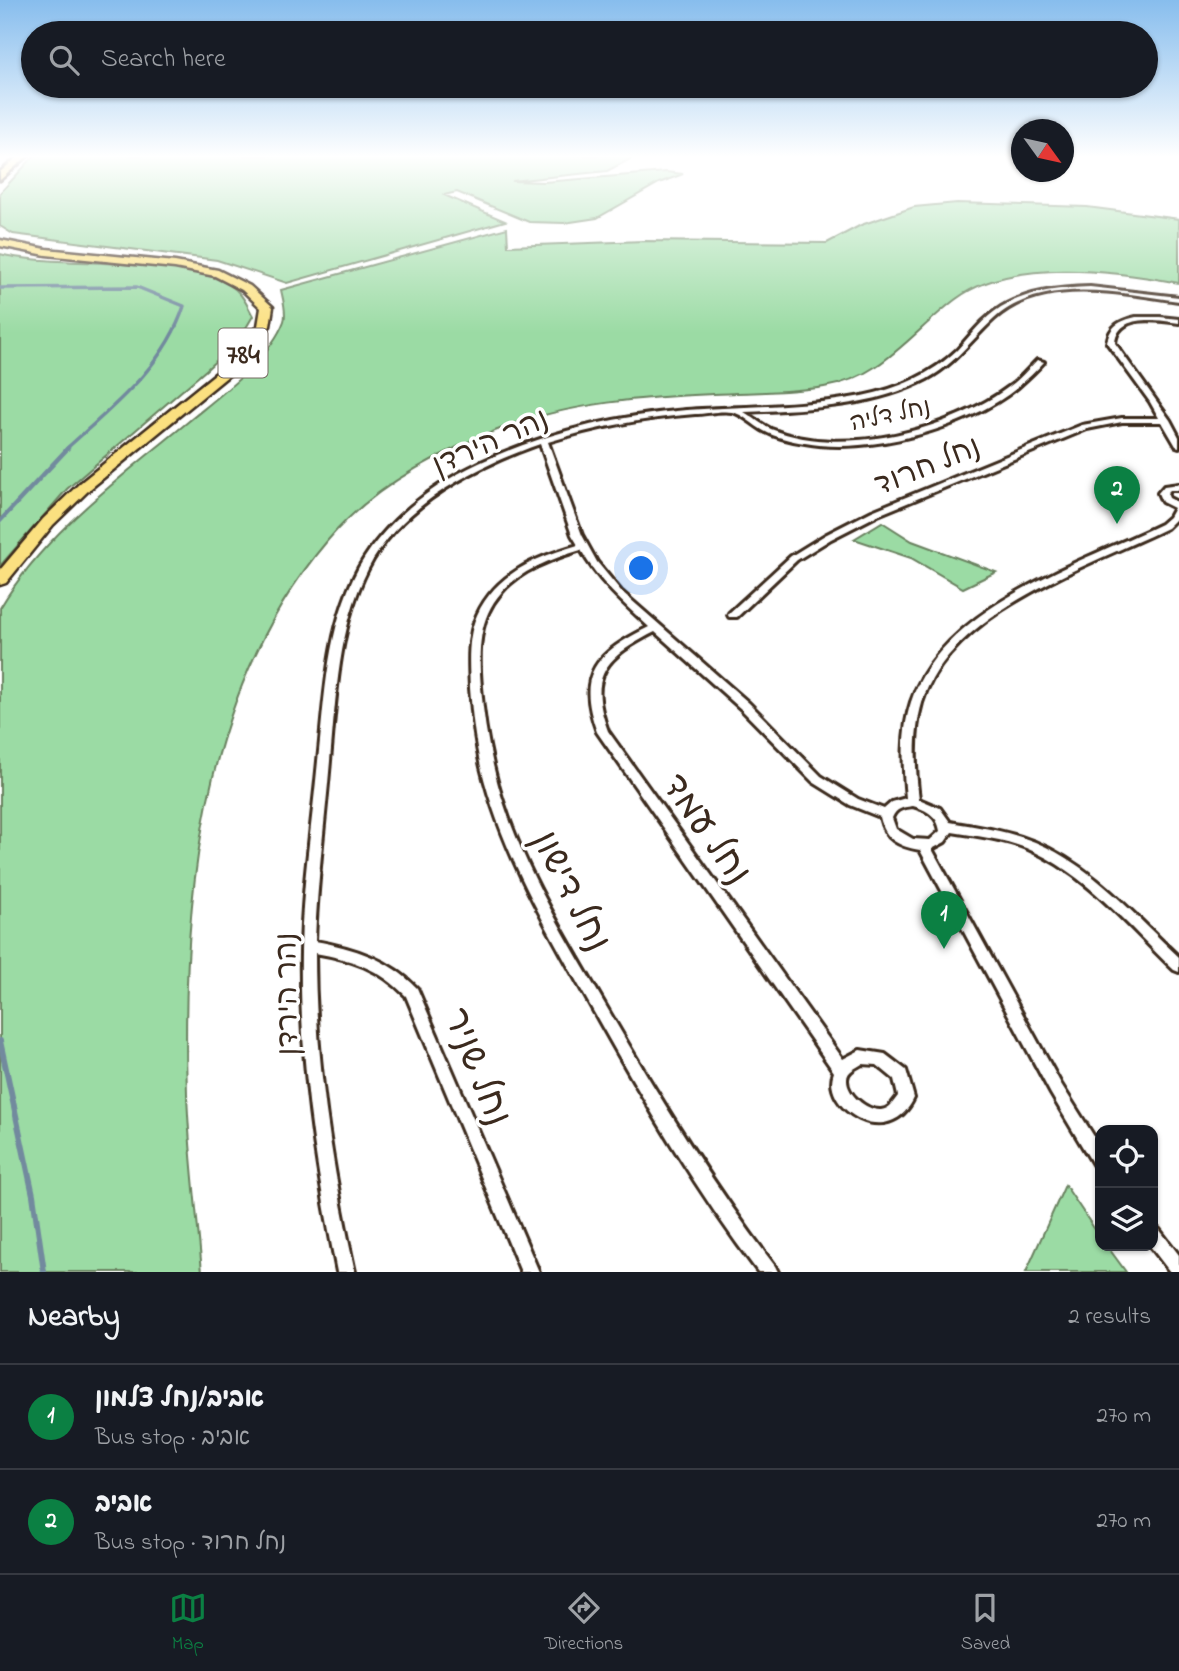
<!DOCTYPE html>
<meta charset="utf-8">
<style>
body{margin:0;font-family:"Indie Flower","Playpen Sans Hebrew",sans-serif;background:#20242c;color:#f1f3f6}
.controls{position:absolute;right:21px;bottom:21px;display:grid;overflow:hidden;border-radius:14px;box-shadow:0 2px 5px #0004}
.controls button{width:63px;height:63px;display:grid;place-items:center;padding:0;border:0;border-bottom:2px solid #363941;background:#171b24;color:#f1f3f6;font:35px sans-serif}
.compass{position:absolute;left:1011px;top:119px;width:63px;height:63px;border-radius:50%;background:#171b24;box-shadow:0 2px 5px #0004;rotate:123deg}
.you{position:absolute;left:642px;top:569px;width:24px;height:24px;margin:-18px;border:5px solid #fff;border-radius:50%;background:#1a73e8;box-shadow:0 0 0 10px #1a73e833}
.badge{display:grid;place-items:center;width:46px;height:46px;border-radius:50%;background:#0b8043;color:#fff;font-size:23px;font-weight:700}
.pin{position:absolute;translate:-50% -58px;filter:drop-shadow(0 2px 4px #0008)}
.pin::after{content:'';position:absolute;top:37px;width:24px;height:21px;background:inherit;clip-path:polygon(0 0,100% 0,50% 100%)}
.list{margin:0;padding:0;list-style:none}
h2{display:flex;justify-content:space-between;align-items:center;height:91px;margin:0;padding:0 28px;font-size:30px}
h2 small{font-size:23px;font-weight:400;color:#9ea1a6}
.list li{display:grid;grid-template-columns:46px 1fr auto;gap:21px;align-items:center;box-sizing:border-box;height:105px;padding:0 28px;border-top:2px solid #363941}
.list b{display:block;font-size:26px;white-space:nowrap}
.list p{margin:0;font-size:23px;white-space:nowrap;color:#9ea1a6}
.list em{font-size:23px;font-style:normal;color:#9ea1a6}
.icon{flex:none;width:38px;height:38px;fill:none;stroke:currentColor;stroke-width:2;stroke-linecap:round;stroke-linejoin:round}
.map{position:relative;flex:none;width:1179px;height:1272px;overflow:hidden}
.search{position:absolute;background:#171b24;box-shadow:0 2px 5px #0004;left:21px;right:21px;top:21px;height:77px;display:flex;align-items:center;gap:18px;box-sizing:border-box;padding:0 24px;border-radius:38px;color:#9ea1a6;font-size:26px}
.sheet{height:301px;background:#171b24}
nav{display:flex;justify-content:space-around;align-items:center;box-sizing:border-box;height:98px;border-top:2px solid #363941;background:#171b24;font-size:19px;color:#9ea1a6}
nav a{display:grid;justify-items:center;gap:4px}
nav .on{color:#0b8043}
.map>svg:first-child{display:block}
</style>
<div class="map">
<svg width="1179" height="1272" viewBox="0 0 1179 1272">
<rect width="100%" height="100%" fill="#fff"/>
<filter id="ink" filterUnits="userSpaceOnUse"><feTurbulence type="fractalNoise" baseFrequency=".0143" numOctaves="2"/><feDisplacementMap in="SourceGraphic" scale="14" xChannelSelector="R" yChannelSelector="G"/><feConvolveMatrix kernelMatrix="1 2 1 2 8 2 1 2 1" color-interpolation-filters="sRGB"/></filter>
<g filter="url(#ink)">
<path fill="#9bdba4" stroke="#6b8261" stroke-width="2" d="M35 155H638L607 171 512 181 544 182 666 172 683 174 659 183 597 218 564 223 529 222 457 192 444 195 505 221 287 283 217 260 13 234 0 226V193Z
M957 203 1087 207 1179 219V283C1114 271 1012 257 956 299 912 332 882 378 824 387 788 393 751 392 714 394 644 397 572 403 505 427 441 451 373 486 328 540 200 691 181 904 187 1094 189 1153 197 1213 202 1272H0V608C45 532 122 477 189 421 219 396 270 359 284 321 287 313 283 299 281 290L507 228 508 246 644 241 827 243 861 225 914 207Z
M0 254C55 269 204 253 239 293 245 299 249 309 253 316L240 338 206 370 67 489 0 566Z
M882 522 912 541 996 572 963 588 911 558 854 539Z
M1065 1185 1100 1237V1246H1107L1126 1272H1026Z"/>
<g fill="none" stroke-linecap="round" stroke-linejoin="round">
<path stroke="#728a9e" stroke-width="3.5" d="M0 288 137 287 184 306C165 366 111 408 66 449"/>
<path stroke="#728a9e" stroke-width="4.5" d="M0 521 68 448"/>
<path stroke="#728a9e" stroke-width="6" d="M0 1041 33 1195 44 1272"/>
<defs>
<path id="minor" d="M1090 287 1179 297V301C1120 293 1043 275 994 319 971 340 955 364 927 379 872 408 804 409 744 412 753 417 762 425 771 429 841 458 952 430 1010 386 1020 379 1028 369 1037 360L1044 362C1036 371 1026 380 1017 388 967 429 868 455 805 443 792 441 775 437 764 431 754 426 743 414 732 412 720 410 706 414 695 414 645 418 596 427 548 442L582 535 597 562 621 591 749 703 821 776 858 799 884 809 892 802 906 798C903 767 901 732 911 702 942 607 1078 564 1161 524L1169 517 1174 508 1162 502 1158 493 1164 486 1179 484V490H1170L1167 493 1169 498 1179 503V516L1167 528C1089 566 949 612 922 703 913 734 915 768 919 799L940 808 950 822C979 827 1008 831 1035 842 1093 866 1134 915 1179 957V972L1174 970C1128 926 1086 873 1026 848 1003 839 977 836 952 832L945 842 932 849 1061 1084 1100 1146V1168L1094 1166 1051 1094 920 850C898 846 885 840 880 817L850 805 813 782 741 709 655 632C606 657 587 675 608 731L843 1059 860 1050 885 1054 906 1070 914 1098C889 1152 820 1108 834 1072L597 732C575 672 597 653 649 627 623 603 598 581 581 550 544 561 505 576 488 613 478 635 479 663 481 687 483 713 487 739 493 765 513 854 565 935 610 1013 661 1101 714 1186 775 1266L778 1272H758C698 1193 648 1108 599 1021 554 940 503 858 481 767 475 741 472 715 470 688 469 664 467 637 477 615 496 573 537 557 578 545L572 535 540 444C475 467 401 504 368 569 338 628 336 697 330 761 325 821 317 881 315 941 354 948 389 959 417 988L539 1272H521L406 996C380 969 351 959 315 953 315 1061 332 1167 355 1272H337C316 1167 299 1060 301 952 302 888 312 825 318 761 325 696 327 626 359 567 385 521 432 485 479 463 544 433 614 416 686 410 744 406 804 407 862 396 897 389 931 375 957 350 971 335 983 318 1001 307 1028 291 1059 288 1090 287ZM913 806C927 810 938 816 940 831L930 840 913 839 896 829 892 818C896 808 904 807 913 806ZM862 1064 877 1065 894 1079 898 1096C893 1102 890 1109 881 1110 867 1111 846 1094 847 1079 847 1071 856 1068 862 1064Z
M1136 317H1160L1179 319V323C1157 320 1118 313 1115 343L1170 420 1179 437V447L1176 446 1162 422H1122L1087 429 878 515 831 539 797 560 737 617H729L728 615 729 613 791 556 825 535 872 511 1082 425 1122 418H1159L1150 402 1107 343C1110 325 1120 321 1136 317Z
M1153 1227 1159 1229 1179 1255V1272H1170L1150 1246H1153Z"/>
<path id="primary" d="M20 155H29L0 180V172Z
M0 240 46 249 175 262 218 270 250 286 273 307 270 326 234 371 90 489 53 525 6 583 0 585V570L43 519 80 483 226 365 258 326 261 308 242 290 215 276 175 268 46 255 0 246Z"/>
</defs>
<use href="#minor" stroke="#3b2a1e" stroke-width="6"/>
<use href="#primary" stroke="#3b2a1e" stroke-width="5"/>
<use href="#minor" fill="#fff" fill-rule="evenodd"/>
<use href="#primary" fill="#fbe080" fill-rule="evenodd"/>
</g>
</g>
<linearGradient id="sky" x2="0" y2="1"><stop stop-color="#87bded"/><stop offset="0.47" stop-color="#fff"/><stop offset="1" stop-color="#fff" stop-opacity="0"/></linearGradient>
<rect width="1179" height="333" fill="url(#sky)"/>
<g text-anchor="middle" stroke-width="7" stroke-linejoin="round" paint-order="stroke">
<g font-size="24" fill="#3b2a1e" stroke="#fff">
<text transform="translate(890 414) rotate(-12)" y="8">נחל דליה</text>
</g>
<rect fill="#fff" stroke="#766a62" stroke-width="2" x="218.5" y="328.5" width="49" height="49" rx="5"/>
<g font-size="28" font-weight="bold" fill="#3b2a1e">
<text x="243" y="363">784</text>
</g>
<g font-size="30" fill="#3b2a1e" stroke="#fff">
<text transform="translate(490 441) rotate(-24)" y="10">נהר הירדן</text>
<text transform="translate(927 465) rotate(-22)" y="10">נחל חרוד</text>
<text transform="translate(286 994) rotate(-91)" y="10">נהר הירדן</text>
</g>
<g font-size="37" fill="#3b2a1e" stroke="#fff">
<text transform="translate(708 828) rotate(55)" y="13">נחל עמד</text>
<text transform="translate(573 890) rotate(63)" y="13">נחל דישון</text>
<text transform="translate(479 1066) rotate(68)" y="13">נחל שניר</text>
</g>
</g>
</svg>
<div class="controls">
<button><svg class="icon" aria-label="locate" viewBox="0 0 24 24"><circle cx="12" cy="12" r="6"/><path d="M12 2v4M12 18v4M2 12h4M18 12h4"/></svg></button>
<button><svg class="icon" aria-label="layers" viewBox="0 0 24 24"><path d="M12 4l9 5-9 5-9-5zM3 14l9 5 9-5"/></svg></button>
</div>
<svg class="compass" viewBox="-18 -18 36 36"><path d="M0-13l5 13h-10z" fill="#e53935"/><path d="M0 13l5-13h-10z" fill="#9ea1a6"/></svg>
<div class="you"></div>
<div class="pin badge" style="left:944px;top:949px">1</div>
<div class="pin badge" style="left:1117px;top:524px">2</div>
<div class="search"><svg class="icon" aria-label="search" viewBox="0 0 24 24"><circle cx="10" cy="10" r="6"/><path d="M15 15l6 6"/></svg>Search here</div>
</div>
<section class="sheet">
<h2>Nearby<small>2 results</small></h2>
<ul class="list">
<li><span class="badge">1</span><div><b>אביב/נחל צלמון</b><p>Bus stop · אביב</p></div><em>270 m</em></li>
<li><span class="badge">2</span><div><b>אביב</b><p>Bus stop · נחל חרוד</p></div><em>270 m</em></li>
</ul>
</section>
<nav>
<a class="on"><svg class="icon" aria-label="map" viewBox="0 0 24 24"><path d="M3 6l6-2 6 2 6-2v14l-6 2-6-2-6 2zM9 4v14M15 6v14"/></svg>Map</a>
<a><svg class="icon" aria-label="directions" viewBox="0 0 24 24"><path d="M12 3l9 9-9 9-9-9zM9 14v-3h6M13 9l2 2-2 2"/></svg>Directions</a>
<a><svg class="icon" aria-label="saved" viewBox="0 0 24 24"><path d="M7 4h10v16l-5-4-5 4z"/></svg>Saved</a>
</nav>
